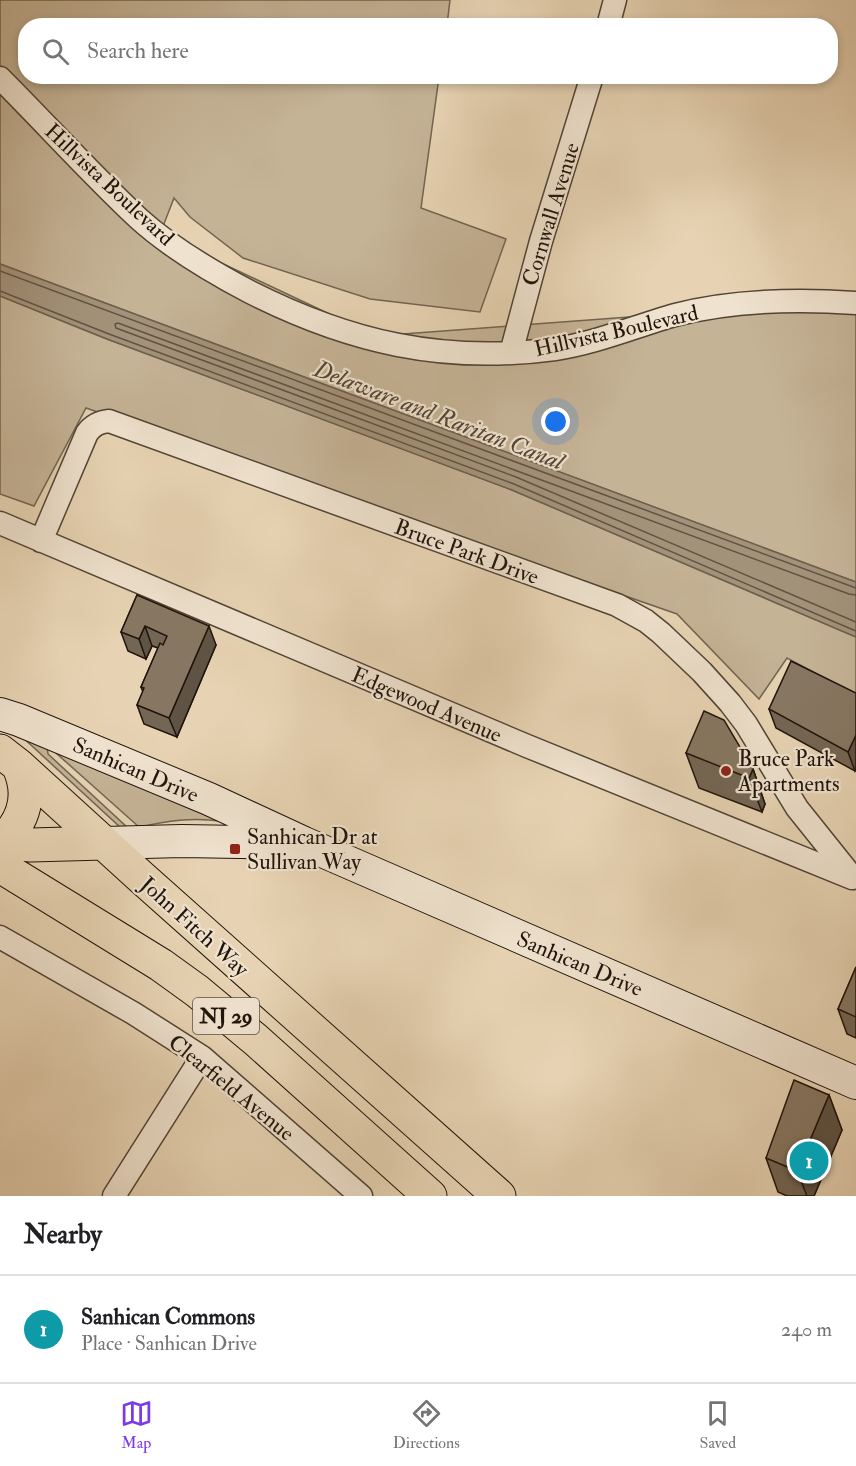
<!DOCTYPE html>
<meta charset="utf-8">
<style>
body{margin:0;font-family:"IM FELL Double Pica",serif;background:#f2f2f2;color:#202124}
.you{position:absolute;left:556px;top:422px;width:21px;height:21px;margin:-15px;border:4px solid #fff;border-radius:50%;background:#1a73e8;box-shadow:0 0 0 9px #1a73e833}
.badge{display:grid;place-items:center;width:39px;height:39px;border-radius:50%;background:#7c3aed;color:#fff;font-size:20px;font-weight:700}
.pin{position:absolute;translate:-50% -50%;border:3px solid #fff;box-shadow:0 2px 6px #0006}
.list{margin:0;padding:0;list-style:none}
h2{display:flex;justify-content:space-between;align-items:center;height:78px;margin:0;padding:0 24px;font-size:26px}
h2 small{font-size:20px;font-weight:400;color:#757577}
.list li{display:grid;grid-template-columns:39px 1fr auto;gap:18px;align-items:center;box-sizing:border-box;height:108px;padding:0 24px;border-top:2px solid #e0e0e0}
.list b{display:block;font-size:22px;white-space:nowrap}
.list p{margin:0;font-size:20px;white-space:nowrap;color:#757577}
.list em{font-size:20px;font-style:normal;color:#757577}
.icon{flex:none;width:33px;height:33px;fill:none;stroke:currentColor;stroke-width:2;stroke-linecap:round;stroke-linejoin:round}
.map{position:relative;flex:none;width:856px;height:1196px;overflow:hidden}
.search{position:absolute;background:#fff;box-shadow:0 3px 9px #0003;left:18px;right:18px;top:18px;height:66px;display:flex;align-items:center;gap:15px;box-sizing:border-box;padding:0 21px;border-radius:24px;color:#757577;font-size:22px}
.sheet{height:186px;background:#fff}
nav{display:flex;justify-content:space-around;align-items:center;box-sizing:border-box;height:84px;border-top:2px solid #e0e0e0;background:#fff;font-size:16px;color:#757577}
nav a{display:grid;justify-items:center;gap:3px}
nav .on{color:#7c3aed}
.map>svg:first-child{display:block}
</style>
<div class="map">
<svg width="856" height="1196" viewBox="0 0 856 1196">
<rect width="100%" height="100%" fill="#e7d3b3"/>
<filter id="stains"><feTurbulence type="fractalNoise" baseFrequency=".00333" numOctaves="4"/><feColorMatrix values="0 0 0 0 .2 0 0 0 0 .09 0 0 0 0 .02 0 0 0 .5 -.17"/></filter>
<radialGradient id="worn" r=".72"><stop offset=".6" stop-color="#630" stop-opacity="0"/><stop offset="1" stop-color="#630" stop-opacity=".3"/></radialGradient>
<path fill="#c5b396" stroke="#726450" stroke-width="1.5" d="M0 0H450L447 25 26 26V76L439 77 421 208 506 239 480 312 370 299 243 258 190 217 174 198 160 234 376 336 856 300V582L0 264Z
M0 296 107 339 512 490 856 637V695L787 658 759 699 677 614 86 408 34 506 0 494Z
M19 734 47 746 48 754 129 829 120 827Z
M59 751 220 821C192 817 167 821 139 827L56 753Z"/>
<path fill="#a3927a" stroke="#6e604e" stroke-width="1.5" d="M0 264 856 582V637L512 490 107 339 0 296Z"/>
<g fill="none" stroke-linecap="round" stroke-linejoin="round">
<path stroke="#615342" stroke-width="1.5" d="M0 271 856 588
M0 291 109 334 514 484 856 631
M856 595 849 594 118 323 115 324 116 328 516 477 856 622"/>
<defs>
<path id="street" d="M608 26 615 0
M0 78C46 124 90 173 138 218 171 248 210 271 250 292 349 342 443 364 555 349 596 343 636 326 675 315 733 300 797 299 856 303
M511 353 541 241 592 76
M0 523 527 746 852 878
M41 541 87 433C93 425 99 422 109 421L617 605 646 621 661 633 702 672 730 703 746 724 797 808 853 878
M0 937 133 1013 202 1057 361 1196
M114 1196 202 1057"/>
<path id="secondary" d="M0 714 19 720 209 799 304 843 856 1083
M104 843 182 841 291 843"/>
<path id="highway" d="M0 751 18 765 141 877 499 1196
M0 842 31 845 104 843
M1 842C25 821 32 794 18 765
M0 866 161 965 197 991 256 1040 430 1196"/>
</defs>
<use href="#street" stroke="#514435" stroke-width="25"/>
<use href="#secondary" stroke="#1f140b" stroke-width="34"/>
<use href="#highway" stroke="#1f140b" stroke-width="35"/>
<use href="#street" stroke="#efe2ce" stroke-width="22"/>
<use href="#secondary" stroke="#efe2ce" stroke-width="32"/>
<use href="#highway" stroke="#e7d3b3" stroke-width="33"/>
</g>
<path fill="#746654" stroke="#1f140b" stroke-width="1.5" d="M137 595 216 645 177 737 144 724 137 705 143 692 141 687 158 648 152 646 146 659 128 651 121 632Z
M856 693V769L855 771 776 728 769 709Z
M686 753 753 769 765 804 762 812 699 788Z
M856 967V1038L847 1034 838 1009Z
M829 1095 842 1130 814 1196H787L778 1192 766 1158Z"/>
<path fill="#5e5345" stroke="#1f140b" stroke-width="1.5" d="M145 626 152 646 146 659 139 639Z
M209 626 216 645 177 737 169 718Z
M856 735V769L855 771 848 752Z
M753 769 765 804 762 812 749 778Z
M829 1095 842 1130 814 1196H807L797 1171Z"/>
<path fill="#877762" stroke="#1f140b" stroke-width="1.5" d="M137 595 209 626 169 718 137 705 144 688 141 687 160 643 163 645 167 636 145 626 139 639 121 632Z
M791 661 856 693V735L848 752 769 709Z
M704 711 724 720 753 769 749 778 686 753Z
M856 967V1017L838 1009Z
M794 1080 829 1095 797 1171 766 1158Z"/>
<g fill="#8f2418" stroke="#efe2ce" stroke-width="2">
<circle cx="726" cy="771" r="6"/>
<rect x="229" y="843" width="12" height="12" rx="3"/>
</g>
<g text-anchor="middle" stroke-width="4.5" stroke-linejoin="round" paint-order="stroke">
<rect fill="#efe2ce" stroke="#5d5246" stroke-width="1.5" x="193" y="998" width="66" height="36" rx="4.5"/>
<g font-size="21" font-weight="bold" fill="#1f140b">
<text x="226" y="1023">NJ 29</text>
</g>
<g font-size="22" fill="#1f140b" stroke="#efe2ce">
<text transform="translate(110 184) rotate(43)" y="8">Hillvista Boulevard</text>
<text transform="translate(550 214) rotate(-73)" y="8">Cornwall Avenue</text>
<text transform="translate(616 330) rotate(-13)" y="8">Hillvista Boulevard</text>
<text transform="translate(467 551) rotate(20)" y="8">Bruce Park Drive</text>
<text transform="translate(427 704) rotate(23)" y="8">Edgewood Avenue</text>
<text transform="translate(136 769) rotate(23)" y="8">Sanhican Drive</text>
<text transform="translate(195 926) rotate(42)" y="8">John Fitch Way</text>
<text transform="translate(580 963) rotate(23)" y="8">Sanhican Drive</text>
<text transform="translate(232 1087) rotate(39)" y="8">Clearfield Avenue</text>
</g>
<g font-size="22" fill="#1f140b" stroke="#efe2ce" text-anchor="start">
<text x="738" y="766">Bruce Park<tspan x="738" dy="25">Apartments</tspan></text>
<text x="247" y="844">Sanhican Dr at<tspan x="247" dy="25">Sullivan Way</tspan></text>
</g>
<g font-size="24" font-style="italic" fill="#544637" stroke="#efe2ce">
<text transform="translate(439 415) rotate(21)" y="8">Delaware and Raritan Canal</text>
</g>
</g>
<rect width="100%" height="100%" filter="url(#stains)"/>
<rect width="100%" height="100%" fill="url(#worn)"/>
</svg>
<div class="you"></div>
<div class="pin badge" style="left:809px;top:1161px;background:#0f9aa8">1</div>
<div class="search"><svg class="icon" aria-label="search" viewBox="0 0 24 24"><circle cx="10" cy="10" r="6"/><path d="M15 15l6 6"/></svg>Search here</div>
</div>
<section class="sheet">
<h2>Nearby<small></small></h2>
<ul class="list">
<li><span class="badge" style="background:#0f9aa8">1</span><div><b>Sanhican Commons</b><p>Place · Sanhican Drive</p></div><em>240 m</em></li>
</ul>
</section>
<nav>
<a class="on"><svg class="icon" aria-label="map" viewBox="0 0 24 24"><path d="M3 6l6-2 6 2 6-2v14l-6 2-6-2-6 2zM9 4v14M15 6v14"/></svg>Map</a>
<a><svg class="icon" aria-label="directions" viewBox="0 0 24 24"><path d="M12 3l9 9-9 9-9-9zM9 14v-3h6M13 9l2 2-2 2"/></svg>Directions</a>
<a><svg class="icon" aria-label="saved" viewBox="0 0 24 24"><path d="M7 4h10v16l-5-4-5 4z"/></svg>Saved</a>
</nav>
